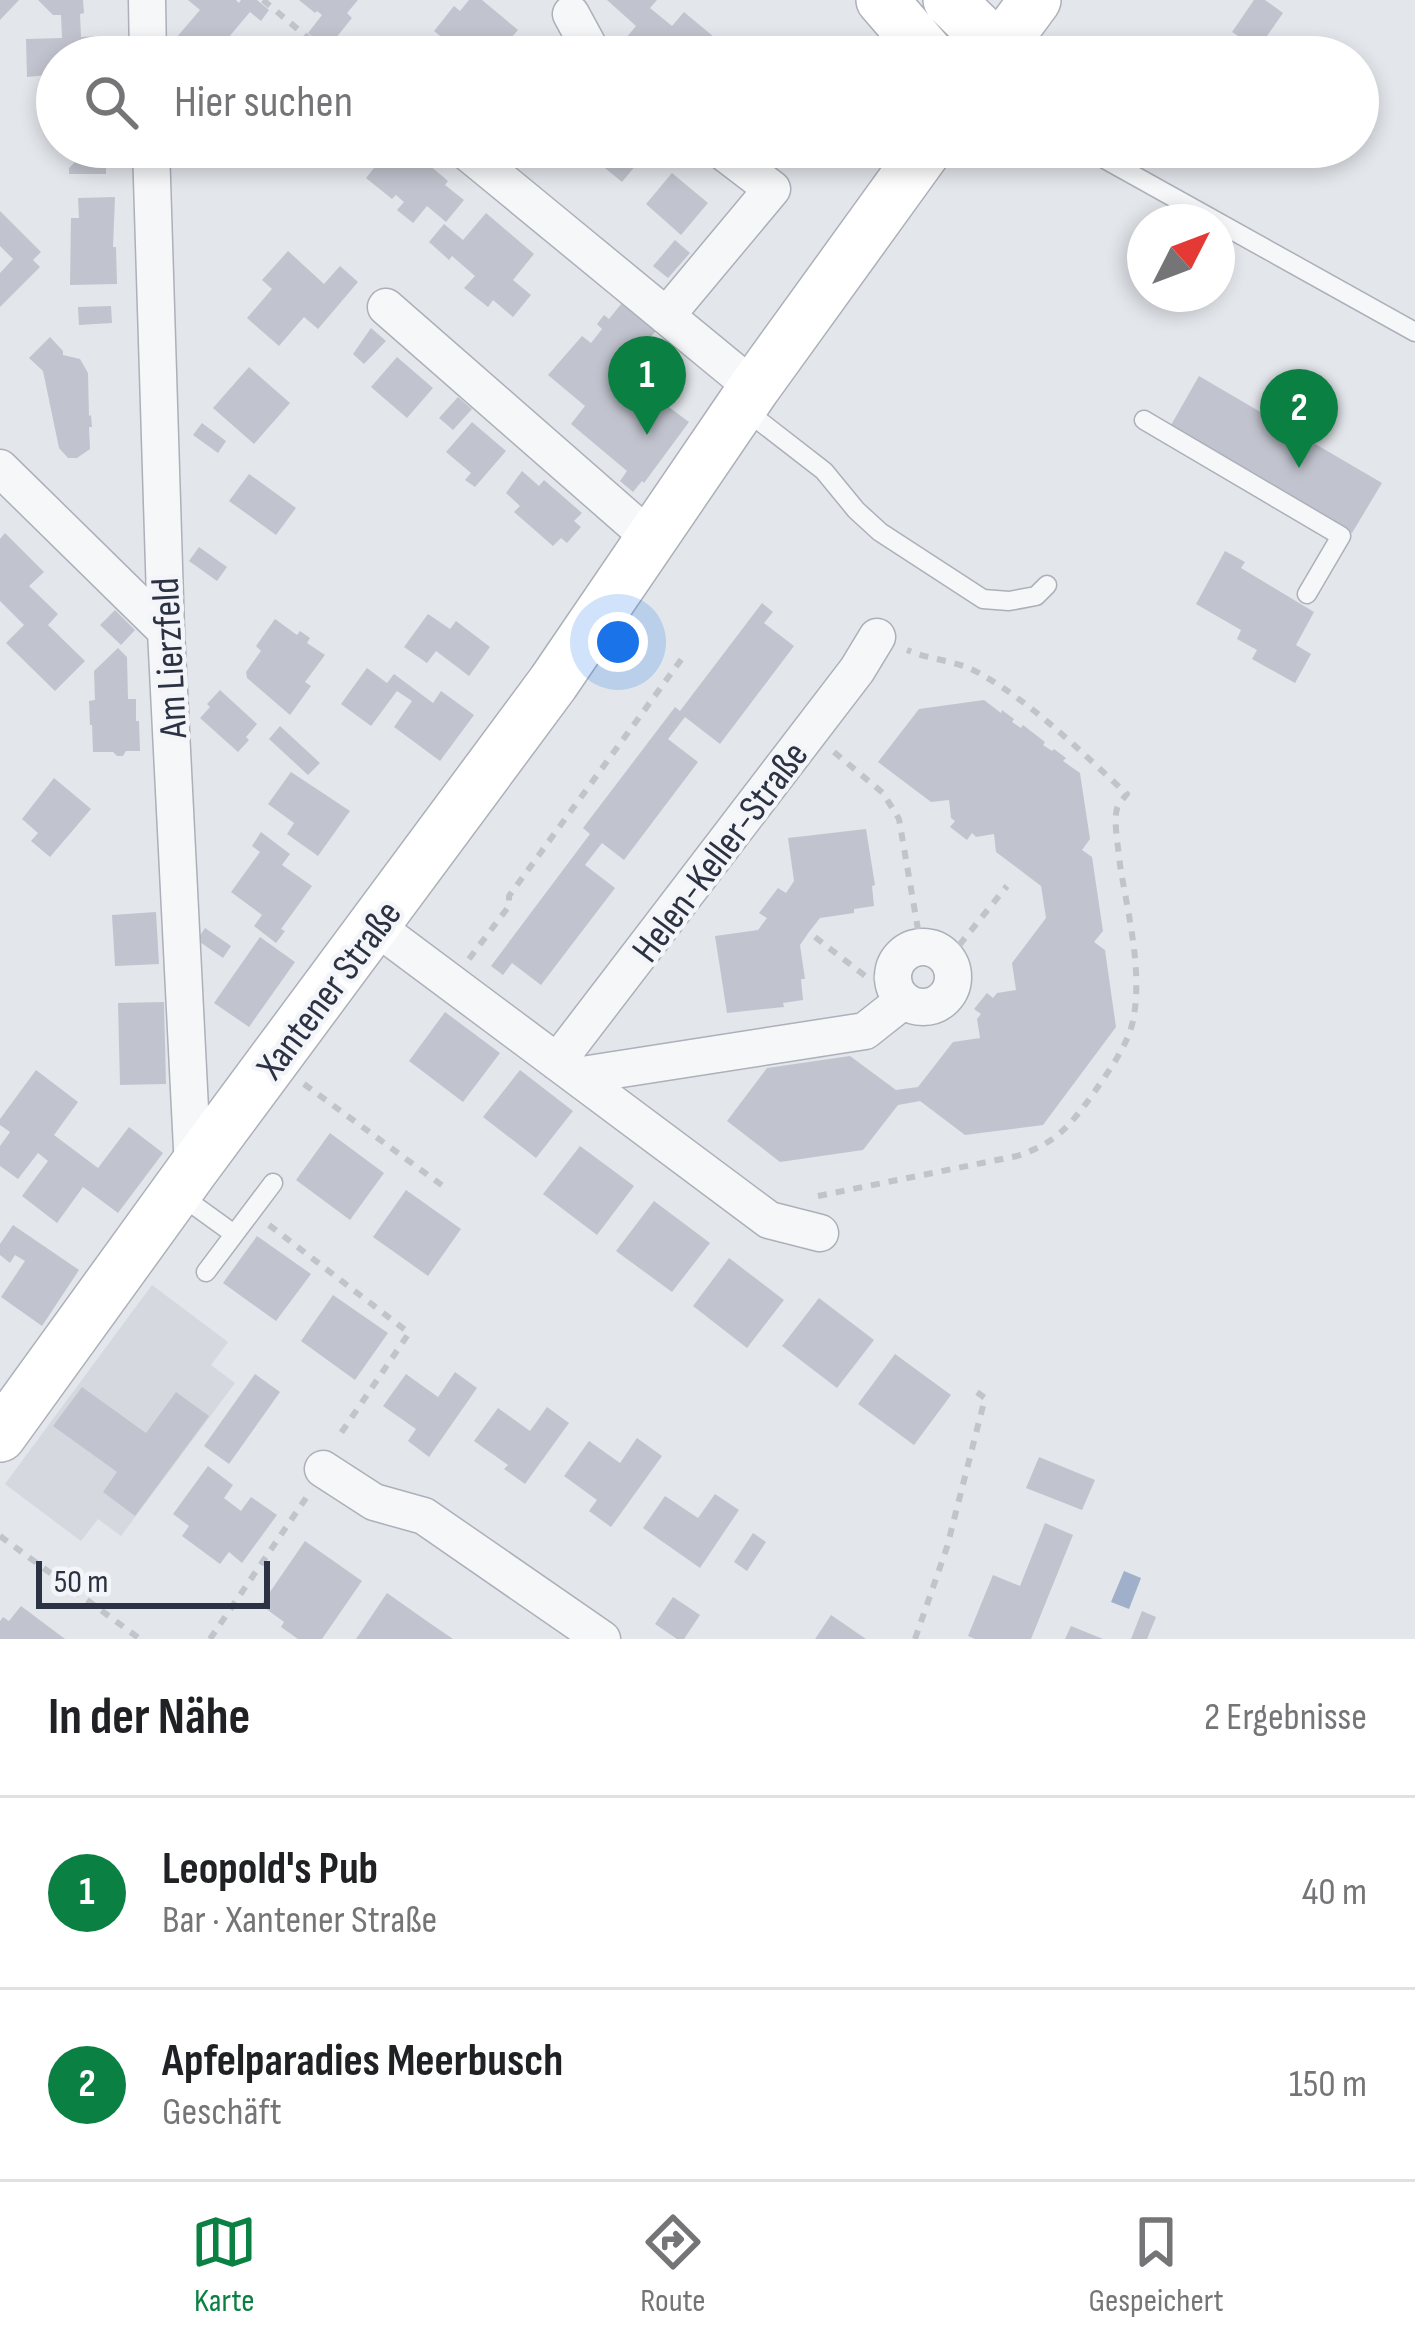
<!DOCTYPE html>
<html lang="de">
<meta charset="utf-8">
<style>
body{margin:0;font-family:"Sofia Sans Condensed",sans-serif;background:#f6f6f6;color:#202124}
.compass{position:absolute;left:1127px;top:204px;width:108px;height:108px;border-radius:50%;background:#fff;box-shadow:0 6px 18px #0003;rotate:48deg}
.scale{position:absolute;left:36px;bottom:30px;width:234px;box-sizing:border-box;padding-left:12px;border:6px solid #2b3243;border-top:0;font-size:33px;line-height:42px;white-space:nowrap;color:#2b3243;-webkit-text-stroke:9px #f3f5f8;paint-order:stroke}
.you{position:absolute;left:618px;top:642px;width:42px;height:42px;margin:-30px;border:9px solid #fff;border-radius:50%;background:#1a73e8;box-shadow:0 0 0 18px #1a73e833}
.badge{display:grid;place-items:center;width:78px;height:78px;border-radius:50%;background:#0b8043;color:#fff;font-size:39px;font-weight:700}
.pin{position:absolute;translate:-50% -99px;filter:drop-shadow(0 3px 6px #0008)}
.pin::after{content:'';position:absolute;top:63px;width:42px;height:36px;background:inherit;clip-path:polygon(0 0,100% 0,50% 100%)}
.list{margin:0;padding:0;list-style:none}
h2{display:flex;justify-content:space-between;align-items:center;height:156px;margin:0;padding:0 48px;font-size:51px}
h2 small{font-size:39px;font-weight:400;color:#757577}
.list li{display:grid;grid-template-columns:78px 1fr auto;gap:36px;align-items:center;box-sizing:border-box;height:192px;padding:0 48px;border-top:3px solid #e0e0e0}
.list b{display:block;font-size:45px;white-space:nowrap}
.list p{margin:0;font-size:39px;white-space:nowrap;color:#757577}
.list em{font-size:39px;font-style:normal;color:#757577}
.icon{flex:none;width:66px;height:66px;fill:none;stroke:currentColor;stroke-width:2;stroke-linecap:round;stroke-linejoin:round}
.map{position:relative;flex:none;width:1415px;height:1639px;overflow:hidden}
.search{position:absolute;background:#fff;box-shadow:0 6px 18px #0003;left:36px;right:36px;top:36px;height:132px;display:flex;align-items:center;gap:30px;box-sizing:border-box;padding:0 42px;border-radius:66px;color:#757577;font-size:45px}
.sheet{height:540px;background:#fff}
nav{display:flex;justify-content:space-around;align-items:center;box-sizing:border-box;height:168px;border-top:3px solid #e0e0e0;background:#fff;font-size:33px;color:#757577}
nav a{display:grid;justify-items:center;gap:6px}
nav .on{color:#0b8043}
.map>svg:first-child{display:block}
</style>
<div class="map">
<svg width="1415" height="1639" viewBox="0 0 1415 1639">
<rect width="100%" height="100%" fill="#e3e6eb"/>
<path fill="#d6d8e0" d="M152 1285 228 1342 211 1365 235 1383 121 1536 98 1519 81 1541 5 1484Z"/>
<path fill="#a0b0ca" d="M1124 1571 1141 1578 1129 1609 1111 1602Z"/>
<path fill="#c1c4ce" d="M0 0H19L0 20Z
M38 0H83L84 13 80 14 81 37 104 36 105 57H57V74L27 77 26 39 62 38 61 15H53Z
M188 0H236L239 3 241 0H257L269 10 261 21 250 12 212 57H190L177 47 176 38 200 10Z
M299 0H358L347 13 352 18 327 49 308 33 322 15 317 11 315 13Z
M469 0H482L518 30 510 39 517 45 507 57H473L459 45 456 49 434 31 454 6 460 11Z
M607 0H657L650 8 672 26 684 12 726 47 718 57H674L658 44 648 56 626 38 636 26Z
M1254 0H1265L1283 13 1258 49 1232 32Z
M327 147H355L343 161Z
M391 147H408L448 181 445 185 464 200 446 222 427 206 413 223 397 210 404 202 396 195 392 199 366 178Z
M595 147H651L622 182 589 155Z
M83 154H106V174H69V168Z
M672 173 708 203 681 235 646 204Z
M115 197 113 247H116L117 284 70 285 71 218H79L78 198Z
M0 211 41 252 33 260 40 267 0 307V273L13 259 0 246Z
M486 213 534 254 513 280 531 295 513 317 493 300 488 307 464 288 475 276 452 256 449 260 429 242 444 224 463 240Z
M675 240 690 253 668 278 653 266Z
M288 251 324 284 340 266 358 282 318 329 304 317 279 346 247 318 272 289 262 280Z
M626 298 660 326 623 370 635 380 646 367 669 386 658 399 689 422 644 483 642 481 633 492 620 481 627 471 571 424 585 406 548 375 582 336 591 343 602 329 597 324 604 315 609 319Z
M111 306 112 323 79 325 78 307Z
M371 328 386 341 364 364 353 354Z
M50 337 63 351V355L80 359 88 373 89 416 91 415 92 427H89L90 449 77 458H68L59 448 43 371 29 358Z
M397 357 433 388 407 418 371 387Z
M249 367 290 403 254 444 213 408Z
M1199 376 1382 483 1352 533 1171 425Z
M458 397 472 409 453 430 439 418Z
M472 422 506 451 475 487 465 480 471 473 446 452Z
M202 423 226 441 218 453 193 435Z
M522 471 539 486 544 480 582 513 574 521 581 527 567 543 561 538 553 546 514 512 520 506 506 493Z
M249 474 296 508 276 535 229 501Z
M5 533 44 572 29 586 58 614 48 625 85 661 55 691 6 643 24 625 0 601V539Z
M199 547 227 567 217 581 189 561Z
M1225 551 1245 562 1241 568 1314 612 1296 645 1311 654 1295 683 1252 659 1257 650 1237 639 1241 630 1196 604Z
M762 603 773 612 764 623 794 646 720 744 685 717 668 739 698 762 624 860 602 843 585 865 615 888 541 985 512 963 503 975 491 966 590 834 583 828 675 707 680 711Z
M115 610 135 630 121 645 100 625Z
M428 614 450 629 456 621 490 647 469 676 436 651 427 663 404 647Z
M275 619 297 635 300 631 310 638 307 643 325 655 305 682 311 686 290 715 247 678 246 672 261 651 256 646Z
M118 648 127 657 128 699H136V721H139L140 751H126L123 756H117L113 752H93L92 725H90L89 701 95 700 94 671Z
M367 668 387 683 394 674 433 703 441 691 474 715 440 761 394 727 412 701 397 691 371 726 341 704Z
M220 690 257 724 246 737 249 740 238 752 200 718 210 707 207 704Z
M984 700 1001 713 1002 710 1014 719 1012 722 1021 728 1023 725 1045 742 1043 745 1052 751 1054 749 1066 758 1063 761 1080 773 1090 839 1082 850 1092 857 1103 931 1094 942 1105 950 1116 1027 1043 1125 965 1135 920 1101 898 1105 863 1150 780 1162 727 1121 767 1068 850 1056 896 1090 918 1087 953 1042 980 1038 977 1019 981 1014 974 1009 987 993 993 998 997 993 1016 990 1012 963 1046 918 1041 886 996 852 994 834 976 837 972 833 967 840 950 827 955 821 951 818 949 800 931 802 878 762 919 709Z
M280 726 320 763 308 775 269 739Z
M291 772 350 811 318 856 287 834 294 823 268 804Z
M54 778 91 809 50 857 31 841 38 833 22 819Z
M866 829 875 885 872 886 874 906 854 909V913L820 918 809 932 800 945 805 979H801L803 1000 783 1003 784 1007 727 1013 715 936 758 930 767 918 759 913 778 888 786 893 794 881 788 838Z
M261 832 290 854 282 865 312 886 281 929 285 931 276 943 254 926 262 915 231 892 260 852 252 846Z
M156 912 159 964 115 966 112 915Z
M205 928 231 946 223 958 197 940Z
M260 937 295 962 249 1027 214 1003Z
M164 1002 166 1084 120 1085 118 1003Z
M445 1012 500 1053 463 1102 409 1061Z
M36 1070 78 1102 54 1135 98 1168 129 1127 163 1153 118 1213 83 1187 57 1223 22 1196 48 1161 38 1153 18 1179 0 1166V1146L10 1132 0 1125V1119Z
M520 1070 573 1111 536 1158 483 1117Z
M330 1133 384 1173 350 1220 296 1180Z
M580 1146 634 1186 597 1235 543 1194Z
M406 1190 461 1229 428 1276 373 1237Z
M654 1201 710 1243 672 1292 616 1251Z
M13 1225 79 1270 42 1326 1 1297 25 1261 15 1255 10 1263 0 1255V1244Z
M257 1236 311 1274 276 1321 223 1283Z
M729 1258 784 1300 747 1348 693 1306Z
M333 1295 388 1333 355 1380 301 1341Z
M819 1298 874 1340 837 1388 782 1346Z
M895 1354 951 1395 914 1445 858 1404Z
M455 1372 477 1388 429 1457 408 1441 416 1429 383 1406 406 1374 438 1397Z
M255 1374 280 1392 229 1464 204 1446Z
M82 1387 146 1433 176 1392 209 1416 135 1516 103 1492 117 1472 53 1426Z
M547 1407 569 1423 525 1484 504 1469 508 1465 474 1441 498 1408 530 1431Z
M637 1438 662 1456 611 1527 589 1511 597 1500 564 1476 589 1441 620 1463Z
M1039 1457 1095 1480 1082 1510 1026 1488Z
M208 1466 233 1485 224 1498 241 1511 251 1497 277 1515 242 1563 229 1552 220 1564 182 1536 189 1526 173 1514Z
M715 1494 739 1510 700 1568 643 1528 665 1496 698 1518Z
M1045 1523 1073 1535 1031 1639H975L968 1636 993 1575 1020 1586Z
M753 1533 766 1542 747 1571 734 1562Z
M305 1541 362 1581 322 1639H298L281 1627 284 1622 261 1605Z
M387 1593 431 1624 453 1639H356Z
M673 1597 700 1615 684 1639H677L655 1624Z
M21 1606 65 1639H0V1621L3 1617 9 1621Z
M1142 1611 1156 1617 1147 1639H1131Z
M831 1615 866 1639H815Z
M1071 1626 1103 1639H1065Z"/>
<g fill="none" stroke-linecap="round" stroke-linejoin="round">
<defs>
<path id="service" d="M1083 147 1415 332
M744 409 824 471 856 510 880 532 983 599 1009 601 1036 596 1047 585
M1144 420 1341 536 1307 594
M180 1195 234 1234
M206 1272 273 1183"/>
<path id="minor" d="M147 0 148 57
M571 14 590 49 600 57
M151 147 166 631 193 1169
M461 147 754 388
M386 307 650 538
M666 316 772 189 717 147
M0 468 166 631
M375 926 769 1220 820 1233
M893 977a30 30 0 1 1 60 0a30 30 0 1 1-60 0Z
M557 1062 857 670 877 637
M576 1076 865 1031 903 1001
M323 1469 374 1502 424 1516 602 1639"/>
<path id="secondary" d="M882 0 931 57
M949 0 999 49
M993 57 1035 0
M0 1436 193 1169 553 683 754 388 928 147"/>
</defs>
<use href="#service" stroke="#acb0b9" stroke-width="21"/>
<use href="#minor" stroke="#acb0b9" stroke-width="39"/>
<use href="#secondary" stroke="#acb0b9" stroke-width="54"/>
<path stroke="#c1c4ca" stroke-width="6" stroke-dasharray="9 9" stroke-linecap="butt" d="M263 0 331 57
M967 161 977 147
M834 752 883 793 899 819 921 947
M815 937 868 978H876
M469 959 509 906V896L686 653
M948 959 1007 886
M304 1084 447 1189
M818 1196 1017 1156C1056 1143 1069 1127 1093 1094 1108 1072 1127 1047 1133 1021 1143 970 1128 915 1120 865 1119 851 1113 821 1117 809 1118 804 1123 799 1127 794 1081 752 1034 704 979 673 956 660 930 660 907 650
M269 1225 409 1333 337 1439
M0 1536 140 1639
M210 1639 306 1498
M915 1639 947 1547 985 1398 974 1390"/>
<use href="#service" stroke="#f6f7f9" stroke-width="18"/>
<use href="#minor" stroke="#f6f7f9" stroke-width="36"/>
<use href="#secondary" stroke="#fff" stroke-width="51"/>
</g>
<g text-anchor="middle" stroke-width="9" stroke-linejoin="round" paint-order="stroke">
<g font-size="39" fill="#2b3243" stroke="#f3f5f8">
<text transform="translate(168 658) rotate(-93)" y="14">Am Lierzfeld</text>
<text transform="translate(719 851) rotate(-53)" y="14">Helen-Keller-Straße</text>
<text transform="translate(328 989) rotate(-53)" y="14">Xantener Straße</text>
</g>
</g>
</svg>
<svg class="compass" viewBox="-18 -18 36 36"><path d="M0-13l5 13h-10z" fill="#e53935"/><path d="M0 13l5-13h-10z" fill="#757577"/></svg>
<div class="scale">50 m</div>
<div class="you"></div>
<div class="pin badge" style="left:647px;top:435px">1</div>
<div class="pin badge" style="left:1299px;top:468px">2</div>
<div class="search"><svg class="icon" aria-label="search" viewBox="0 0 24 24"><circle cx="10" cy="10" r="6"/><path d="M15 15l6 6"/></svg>Hier suchen</div>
</div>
<section class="sheet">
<h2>In der Nähe<small>2 Ergebnisse</small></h2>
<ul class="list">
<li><span class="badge">1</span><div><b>Leopold's Pub</b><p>Bar · Xantener Straße</p></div><em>40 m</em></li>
<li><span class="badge">2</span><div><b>Apfelparadies Meerbusch</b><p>Geschäft</p></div><em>150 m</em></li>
</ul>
</section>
<nav>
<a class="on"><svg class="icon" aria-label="map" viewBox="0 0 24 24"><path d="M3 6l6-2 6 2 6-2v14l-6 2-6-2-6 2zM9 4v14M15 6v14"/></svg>Karte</a>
<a><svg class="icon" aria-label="directions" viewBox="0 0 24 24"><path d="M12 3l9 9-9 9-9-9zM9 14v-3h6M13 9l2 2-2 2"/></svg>Route</a>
<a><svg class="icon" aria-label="saved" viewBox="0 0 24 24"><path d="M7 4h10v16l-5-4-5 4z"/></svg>Gespeichert</a>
</nav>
